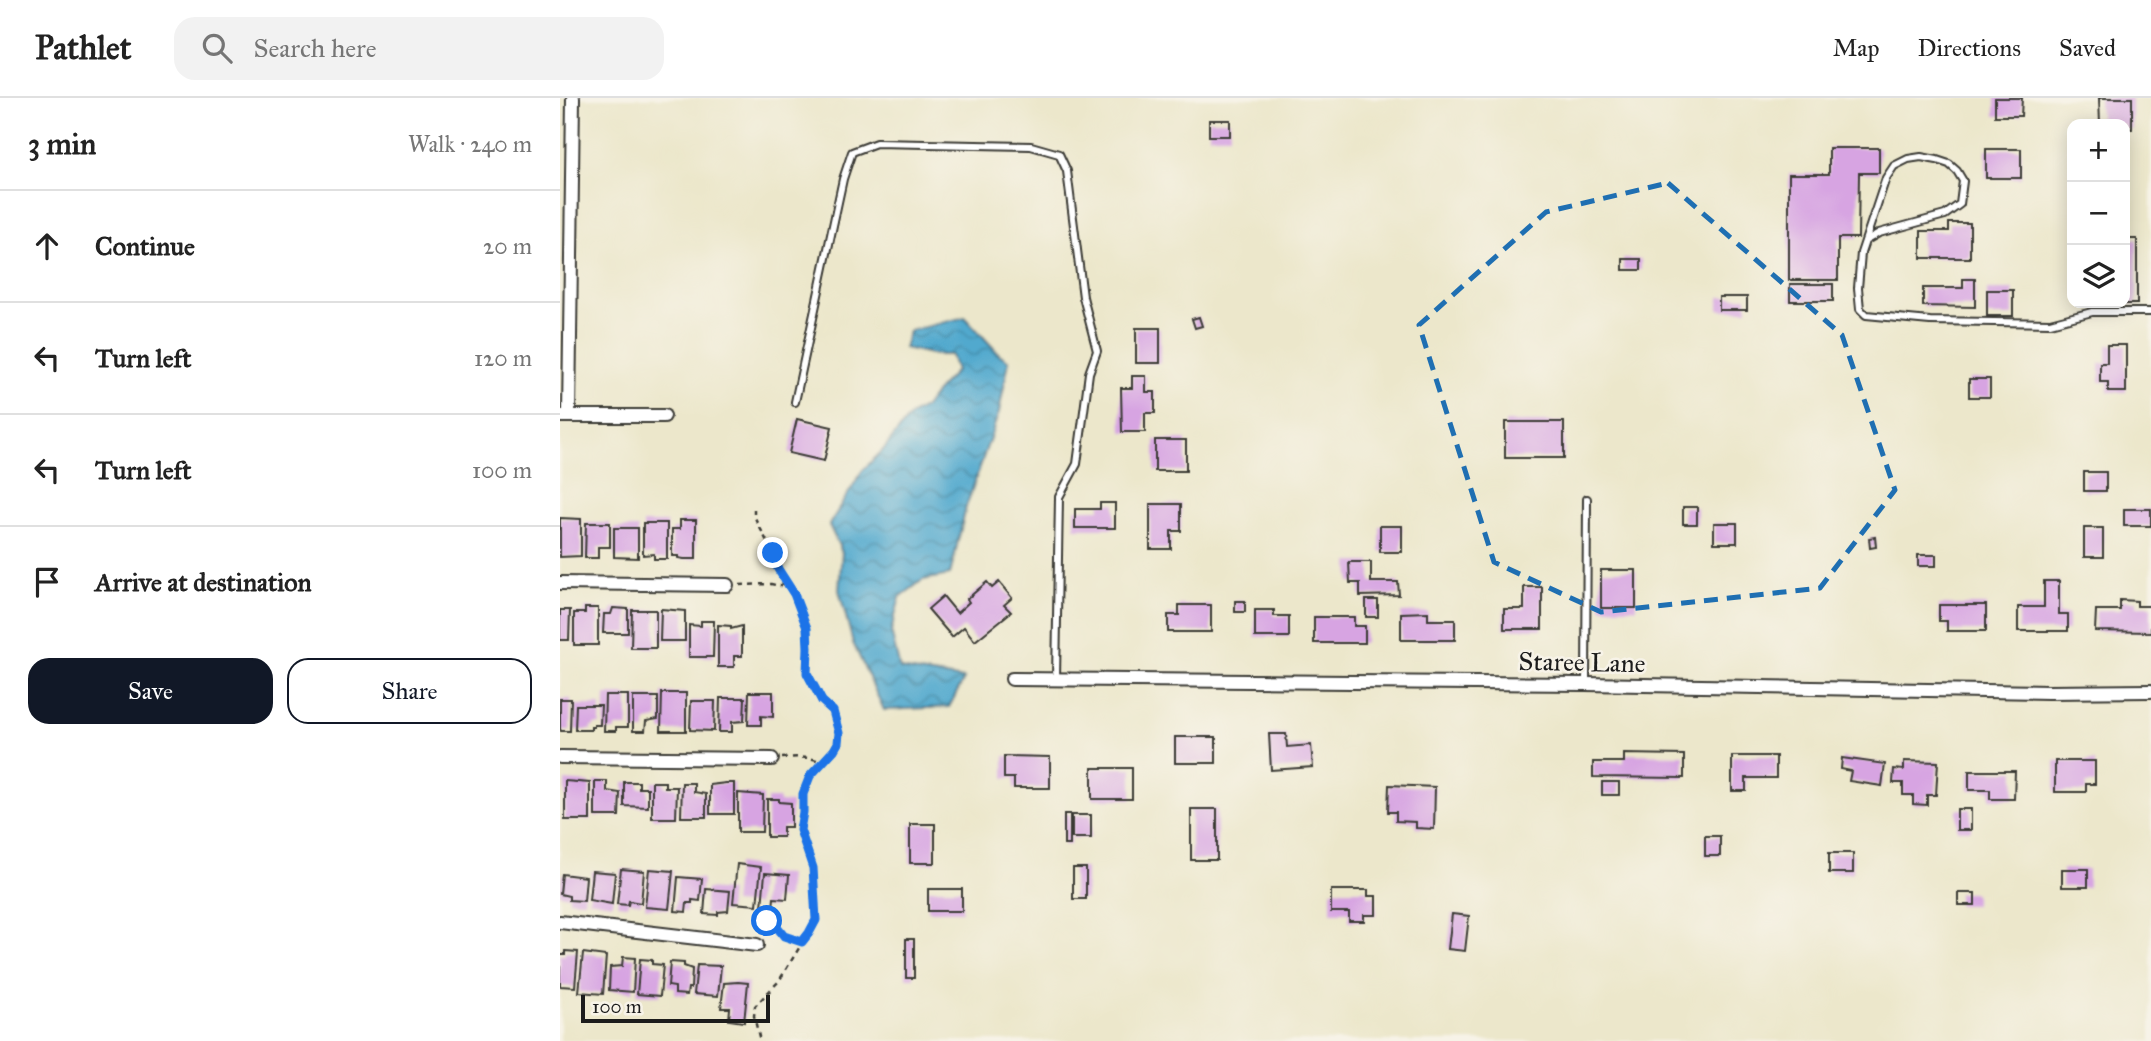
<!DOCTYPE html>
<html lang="en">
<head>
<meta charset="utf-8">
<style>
  :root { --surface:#fff; --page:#f2f2f2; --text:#222; --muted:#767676; --line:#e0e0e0; --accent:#111827 }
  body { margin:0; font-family:"IM FELL Great Primer",serif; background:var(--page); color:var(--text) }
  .controls { position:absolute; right:21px; top:21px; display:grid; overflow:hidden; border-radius:14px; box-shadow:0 4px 18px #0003 }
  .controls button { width:63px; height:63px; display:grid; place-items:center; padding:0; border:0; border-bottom:2px solid var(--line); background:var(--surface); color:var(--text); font:35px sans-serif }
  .scale { position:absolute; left:21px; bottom:18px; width:189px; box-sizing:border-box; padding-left:7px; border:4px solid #1c1c1c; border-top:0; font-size:19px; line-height:24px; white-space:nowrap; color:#1c1c1c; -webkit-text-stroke:5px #f7f3e8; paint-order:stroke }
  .stop { position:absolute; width:21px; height:21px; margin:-16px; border:5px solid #1a73e8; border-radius:50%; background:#fff }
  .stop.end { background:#1a73e8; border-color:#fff; box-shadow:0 2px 7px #0008 }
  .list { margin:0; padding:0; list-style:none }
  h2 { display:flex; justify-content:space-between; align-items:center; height:91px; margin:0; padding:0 28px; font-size:30px }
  h2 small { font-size:23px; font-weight:400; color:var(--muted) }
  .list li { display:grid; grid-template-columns:46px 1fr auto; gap:21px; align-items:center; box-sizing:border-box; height:112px; padding:0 28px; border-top:2px solid var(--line) }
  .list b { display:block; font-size:26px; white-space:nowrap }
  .list em { font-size:23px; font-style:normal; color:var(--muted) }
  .actions { display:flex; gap:14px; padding:21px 28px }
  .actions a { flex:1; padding:16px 0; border:2px solid var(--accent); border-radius:21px; text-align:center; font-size:24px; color:var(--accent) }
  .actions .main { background:var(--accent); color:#fff }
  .icon { flex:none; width:38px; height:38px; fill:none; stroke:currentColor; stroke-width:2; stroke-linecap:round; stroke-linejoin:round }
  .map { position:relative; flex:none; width:1591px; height:943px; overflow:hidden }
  header { display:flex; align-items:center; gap:42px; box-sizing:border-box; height:98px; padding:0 35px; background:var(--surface); border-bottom:2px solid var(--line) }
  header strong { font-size:33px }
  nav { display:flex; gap:38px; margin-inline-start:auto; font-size:24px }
  .search { width:490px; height:63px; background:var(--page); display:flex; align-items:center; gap:18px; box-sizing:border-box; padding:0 24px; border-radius:21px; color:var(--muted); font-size:26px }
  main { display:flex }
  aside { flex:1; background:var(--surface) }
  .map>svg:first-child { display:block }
</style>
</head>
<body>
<header>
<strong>Pathlet</strong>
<div class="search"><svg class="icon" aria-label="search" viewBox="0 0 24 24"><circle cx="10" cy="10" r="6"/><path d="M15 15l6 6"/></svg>Search here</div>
<nav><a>Map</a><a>Directions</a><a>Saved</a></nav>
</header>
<main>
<aside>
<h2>3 min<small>Walk · 240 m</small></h2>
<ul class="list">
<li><svg class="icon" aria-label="ahead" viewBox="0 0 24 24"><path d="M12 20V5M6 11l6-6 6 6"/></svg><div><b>Continue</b></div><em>20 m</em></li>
<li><svg class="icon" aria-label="left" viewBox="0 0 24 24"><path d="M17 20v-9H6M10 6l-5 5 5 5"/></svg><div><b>Turn left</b></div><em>120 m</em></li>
<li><svg class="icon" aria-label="left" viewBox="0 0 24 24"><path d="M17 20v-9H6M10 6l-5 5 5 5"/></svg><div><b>Turn left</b></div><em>100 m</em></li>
<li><svg class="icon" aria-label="arrive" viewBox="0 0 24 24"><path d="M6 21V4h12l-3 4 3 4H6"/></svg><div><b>Arrive at destination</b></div></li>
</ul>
<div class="actions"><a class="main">Save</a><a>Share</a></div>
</aside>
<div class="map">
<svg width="1591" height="943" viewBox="0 0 1591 943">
  <defs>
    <pattern id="water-waves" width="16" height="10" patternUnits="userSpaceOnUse" patternTransform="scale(1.75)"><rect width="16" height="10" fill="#51a9ce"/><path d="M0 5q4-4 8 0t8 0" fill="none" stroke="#4289a6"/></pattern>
  </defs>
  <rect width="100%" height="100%" fill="#f7f3e8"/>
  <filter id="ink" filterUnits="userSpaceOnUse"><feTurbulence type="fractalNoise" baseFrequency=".0143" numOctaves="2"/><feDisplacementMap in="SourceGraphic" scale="14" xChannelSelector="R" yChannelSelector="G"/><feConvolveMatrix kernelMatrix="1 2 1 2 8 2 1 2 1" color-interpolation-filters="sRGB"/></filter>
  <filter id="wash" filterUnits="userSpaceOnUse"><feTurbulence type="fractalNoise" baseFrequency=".00686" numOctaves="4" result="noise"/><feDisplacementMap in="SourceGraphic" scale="28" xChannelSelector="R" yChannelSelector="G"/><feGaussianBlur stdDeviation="1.57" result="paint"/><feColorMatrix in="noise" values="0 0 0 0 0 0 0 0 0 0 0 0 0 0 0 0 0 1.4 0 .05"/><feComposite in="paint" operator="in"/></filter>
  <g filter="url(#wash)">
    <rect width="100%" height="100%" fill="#ece7cb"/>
    <path fill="url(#water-waves)" stroke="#366275" stroke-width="2" d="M405 219 439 256 449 263 439 314 406 409 390 477 363 482 340 499 331 533 340 571 404 581 389 609 324 612 293 545 279 492 282 454 269 427 302 373 323 352 350 318 365 309 377 293 396 273 391 257H375L344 250 349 233Z"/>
    <g id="blocks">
      <g fill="#d7a4e2">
        <path d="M1435 0H1462L1461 18H1435Z"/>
        <path d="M1539 0H1572V31H1565V26H1540Z"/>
        <rect x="649" y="22" width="21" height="16"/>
        <path d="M1269 50H1319V75H1299L1298 140H1278V182H1229V76H1269Z"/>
        <rect x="1426" y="51" width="35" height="29"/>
        <path d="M1389 125H1410V160H1361V133H1389Z"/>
        <rect x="1565" y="141" width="12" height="65"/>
        <rect x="1063" y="161" width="18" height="11"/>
        <path d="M1403 181H1415V209L1363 208V190H1403Z"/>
        <rect x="1230" y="186" width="43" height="17"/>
        <rect x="1427" y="192" width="26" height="26"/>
        <rect x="1159" y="199" width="28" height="13"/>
        <path d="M639 219 642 228 635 230 632 221Z"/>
        <rect x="576" y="230" width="24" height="35"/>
        <path d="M1547 247H1566V294H1548V284H1540V265H1547Z"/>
        <path d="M572 278H586V294H595V315H585V334H562L561 290H572Z"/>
        <rect x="1409" y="281" width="21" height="18"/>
        <path d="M237 321 272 329 264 363 229 355Z"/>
        <rect x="945" y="324" width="59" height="36"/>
        <rect x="595" y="342" width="31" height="31"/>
        <rect x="1524" y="374" width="22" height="19"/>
        <path d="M540 405H555V430H515V411H540Z"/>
        <path d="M590 406H621V433H611V451H590Z"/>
        <rect x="1123" y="409" width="14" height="17"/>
        <rect x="1564" y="411" width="27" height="17"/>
        <path d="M0 420 21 421V458L0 459Z"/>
        <path d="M120 422H136V461H124L118 460V458H112V431H120Z"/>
        <path d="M26 425H50V449H38V460H25Z"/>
        <path d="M83 425H107V461H94V456L83 457Z"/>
        <rect x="1154" y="425" width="23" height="20"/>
        <rect x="820" y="428" width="22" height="26"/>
        <path d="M54 430H78V460L54 459Z"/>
        <rect x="1524" y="430" width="19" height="29"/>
        <path d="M1315 439 1316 449 1310 450 1309 440Z"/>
        <rect x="1358" y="457" width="18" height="11"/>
        <path d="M789 464H811V484H838L839 497 800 498V485H790Z"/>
        <rect x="1041" y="472" width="35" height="38"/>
        <path d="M1484 483H1499V516H1508V533H1458V509H1484Z"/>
        <path d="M427 484 432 490 439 484 452 500 444 507 451 514 415 543 404 529 392 539 368 511 383 498 397 515 409 504 407 501Z"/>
        <path d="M964 489H982V531H944V511H964Z"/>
        <rect x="806" y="502" width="12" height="17"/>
        <path d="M1560 502 1577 503V508H1591V534L1535 533 1536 512H1560Z"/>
        <rect x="675" y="503" width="10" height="11"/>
        <path d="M619 507H651V534H608V517H619Z"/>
        <path d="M1379 507H1426V533H1387V523H1379Z"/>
        <path d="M25 510H38V547H14V515H25Z"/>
        <path d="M53 510 68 511V535H43L44 516H51Z"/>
        <path d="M101 511 125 513V543H100Z"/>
        <path d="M0 512H10L9 542H0Z"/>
        <path d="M72 512H96V550H71Z"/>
        <path d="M695 512H714V518H729V539H695Z"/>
        <path d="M868 514V522H895V542H841V515Z"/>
        <path d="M754 519H794V528H805V545H754Z"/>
        <path d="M141 523H154L153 559H129V527L141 528Z"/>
        <path d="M158 527 171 528V531L182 528V558H174V569H158Z"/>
        <path d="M189 594H213V619L201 618V627H188Z"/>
        <path d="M102 595H126V633H101Z"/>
        <path d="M45 597H68V629H56V633H44Z"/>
        <path d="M73 599H98V621L86 623 85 633H73Z"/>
        <path d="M160 600H185L184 623 172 624V634H159Z"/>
        <path d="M0 601H11L10 633H1L0 631Z"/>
        <path d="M131 603H155L154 633 130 632Z"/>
        <path d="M16 607H41L40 627H34V629H31V632H15Z"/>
        <path d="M709 636H726L727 649 751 647 753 669 711 672Z"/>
        <rect x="615" y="639" width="41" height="26"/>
        <path d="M1064 656 1124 657V680L1033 679V664H1064Z"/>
        <path d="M444 658 490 659V690H454V680H444Z"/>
        <path d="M1172 658H1216V680H1186V693H1172Z"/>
        <path d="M1282 660 1325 666 1322 688 1289 683 1291 673 1281 671Z"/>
        <path d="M1344 663 1378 664 1376 697H1367V707L1353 706V697H1343V685H1333L1334 671 1344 672Z"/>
        <path d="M1495 663H1535V686H1526V694H1495Z"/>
        <rect x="532" y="670" width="40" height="31"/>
        <path d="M1409 673H1455L1454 701H1430V692H1409Z"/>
        <path d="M5 683 30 685V722H5Z"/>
        <path d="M35 683H47V693L60 695 59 718H35Z"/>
        <path d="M64 684H79V690H88V709L64 708Z"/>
        <path d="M92 684H105V689H117L116 720H92Z"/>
        <rect x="1042" y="684" width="17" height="13"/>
        <path d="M122 685H134V694L146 696V719H121Z"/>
        <path d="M166 685H174V716H150V687Z"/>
        <path d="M829 687 875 689 874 731 856 730V724L836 723V714H828Z"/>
        <path d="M178 695 203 697 202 734H178Z"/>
        <path d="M207 701H219V704L231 705V729H223V739H207Z"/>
        <rect x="631" y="711" width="26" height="51"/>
        <rect x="1397" y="711" width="14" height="21"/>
        <rect x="504" y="716" width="6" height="31"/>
        <rect x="512" y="717" width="19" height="23"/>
        <rect x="350" y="726" width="25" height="39"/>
        <rect x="1145" y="738" width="15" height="20"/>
        <rect x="1269" y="755" width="24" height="20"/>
        <path d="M177 766 201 769 197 807 173 805Z"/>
        <rect x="513" y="770" width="13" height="31"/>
        <path d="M61 771 84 773 81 805 69 803 68 807 57 806Z"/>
        <path d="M89 771 113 773 109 811 85 809Z"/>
        <rect x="1502" y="771" width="26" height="18"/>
        <path d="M32 773 55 775 52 806 29 802Z"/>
        <path d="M205 775 229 777 227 801 214 800 213 810 202 809Z"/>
        <path d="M2 776 26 779 24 803 9 802V798L0 796Z"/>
        <path d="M118 779 142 781 140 803 132 802V805H127L126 814 115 813Z"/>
        <path d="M146 791 170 793 168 813 158 814V817L144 816Z"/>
        <rect x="368" y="791" width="34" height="22"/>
        <path d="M771 792H808V798H816V817H804V823H789V814H771Z"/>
        <rect x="1398" y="795" width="17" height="12"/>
        <path d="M892 816 909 818 905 853 888 851Z"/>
        <rect x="346" y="841" width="8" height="39"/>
        <path d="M5 853 18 854 15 889 0 888V857H5Z"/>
        <path d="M23 855 46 858 43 896 19 894Z"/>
        <path d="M63 859 75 860 73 894 49 892 50 869 62 868Z"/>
        <path d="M80 861 92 862V866L103 867 100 898 77 896Z"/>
        <path d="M110 864 124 865V868L132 871 131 890H128L127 897 115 896V889L108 888Z"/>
        <path d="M137 867 161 868 158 898 134 896Z"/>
        <path d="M178 884 188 885 184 924 169 922 170 910H161L164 885Z"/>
      </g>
    </g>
  </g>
  <g filter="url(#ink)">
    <use href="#blocks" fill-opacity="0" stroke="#3b3a36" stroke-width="2"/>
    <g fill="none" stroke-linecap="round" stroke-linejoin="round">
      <defs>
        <g id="service">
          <path d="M1305 143 1319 135 1385 117 1400 106 1403 83 1397 73 1389 66 1377 62 1361 59 1348 61 1334 68 1326 80 1301 155 1298 190 1300 211 1306 217 1370 223 1490 225 1532 214H1591"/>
          <path d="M235 304 283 81 292 54 316 45 471 48 499 56 507 73 523 199 537 253 529 275 517 366 499 399 496 581"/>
          <path d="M1026 586 1027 401"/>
        </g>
        <g id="minor">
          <path d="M0 318H104"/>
          <path d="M9 318 13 0"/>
          <path d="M0 485 167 487"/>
          <path d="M452 581 1026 586 1488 594 1591 593"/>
          <path d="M0 659 212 661"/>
          <path d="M0 824 197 847"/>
        </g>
      </defs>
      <use href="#service" stroke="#3b3a36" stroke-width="10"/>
      <use href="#minor" stroke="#3b3a36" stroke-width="16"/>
      <g stroke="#3b3a36" stroke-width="2.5" stroke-dasharray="5 5" stroke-linecap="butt">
        <path d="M194 411V418L213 455 218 471 234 496 244 521 248 549 247 575 262 603 273 613 279 635 278 644 274 652 250 678 243 696V714L240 732 253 770 256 822 219 883 195 908 194 918 200 943"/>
        <path d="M180 487 211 486 220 488 227 483"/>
        <path d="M222 660C235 659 252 658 263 665"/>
        <path d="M202 836 207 823 216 828 224 838 242 843"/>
      </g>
      <use href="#service" stroke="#fff" stroke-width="6"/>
      <use href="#minor" stroke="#fff" stroke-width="12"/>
    </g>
  </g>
  <g fill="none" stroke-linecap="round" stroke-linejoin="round" filter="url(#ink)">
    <path stroke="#1a73e8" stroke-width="9" d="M207 823 216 828 224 838 242 844 249 835 256 822 253 770 240 732 243 714V696L250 678 274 652 278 645 279 635 273 613 262 603 247 575 248 550 247 530 234 496 218 471 213 455"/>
  </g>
  <path fill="none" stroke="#1f6fb2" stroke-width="5" stroke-dasharray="14 9" stroke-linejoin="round" d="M1108 85 1282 237 1335 392 1260 490 1041 514 934 464 859 227 986 114Z"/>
  <g text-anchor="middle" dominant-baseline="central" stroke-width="5" stroke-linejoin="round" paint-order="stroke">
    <g font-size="26" fill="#1c1c1c" stroke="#f7f3e8">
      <text transform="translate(1022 564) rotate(1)">Staree Lane</text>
    </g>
  </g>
</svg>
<div class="controls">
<button>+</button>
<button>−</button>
<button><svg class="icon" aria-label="layers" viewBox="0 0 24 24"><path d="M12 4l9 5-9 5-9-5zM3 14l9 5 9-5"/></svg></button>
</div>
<div class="scale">100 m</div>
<div class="stop" style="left:207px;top:823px"></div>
<div class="stop end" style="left:213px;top:455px"></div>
</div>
</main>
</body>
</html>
